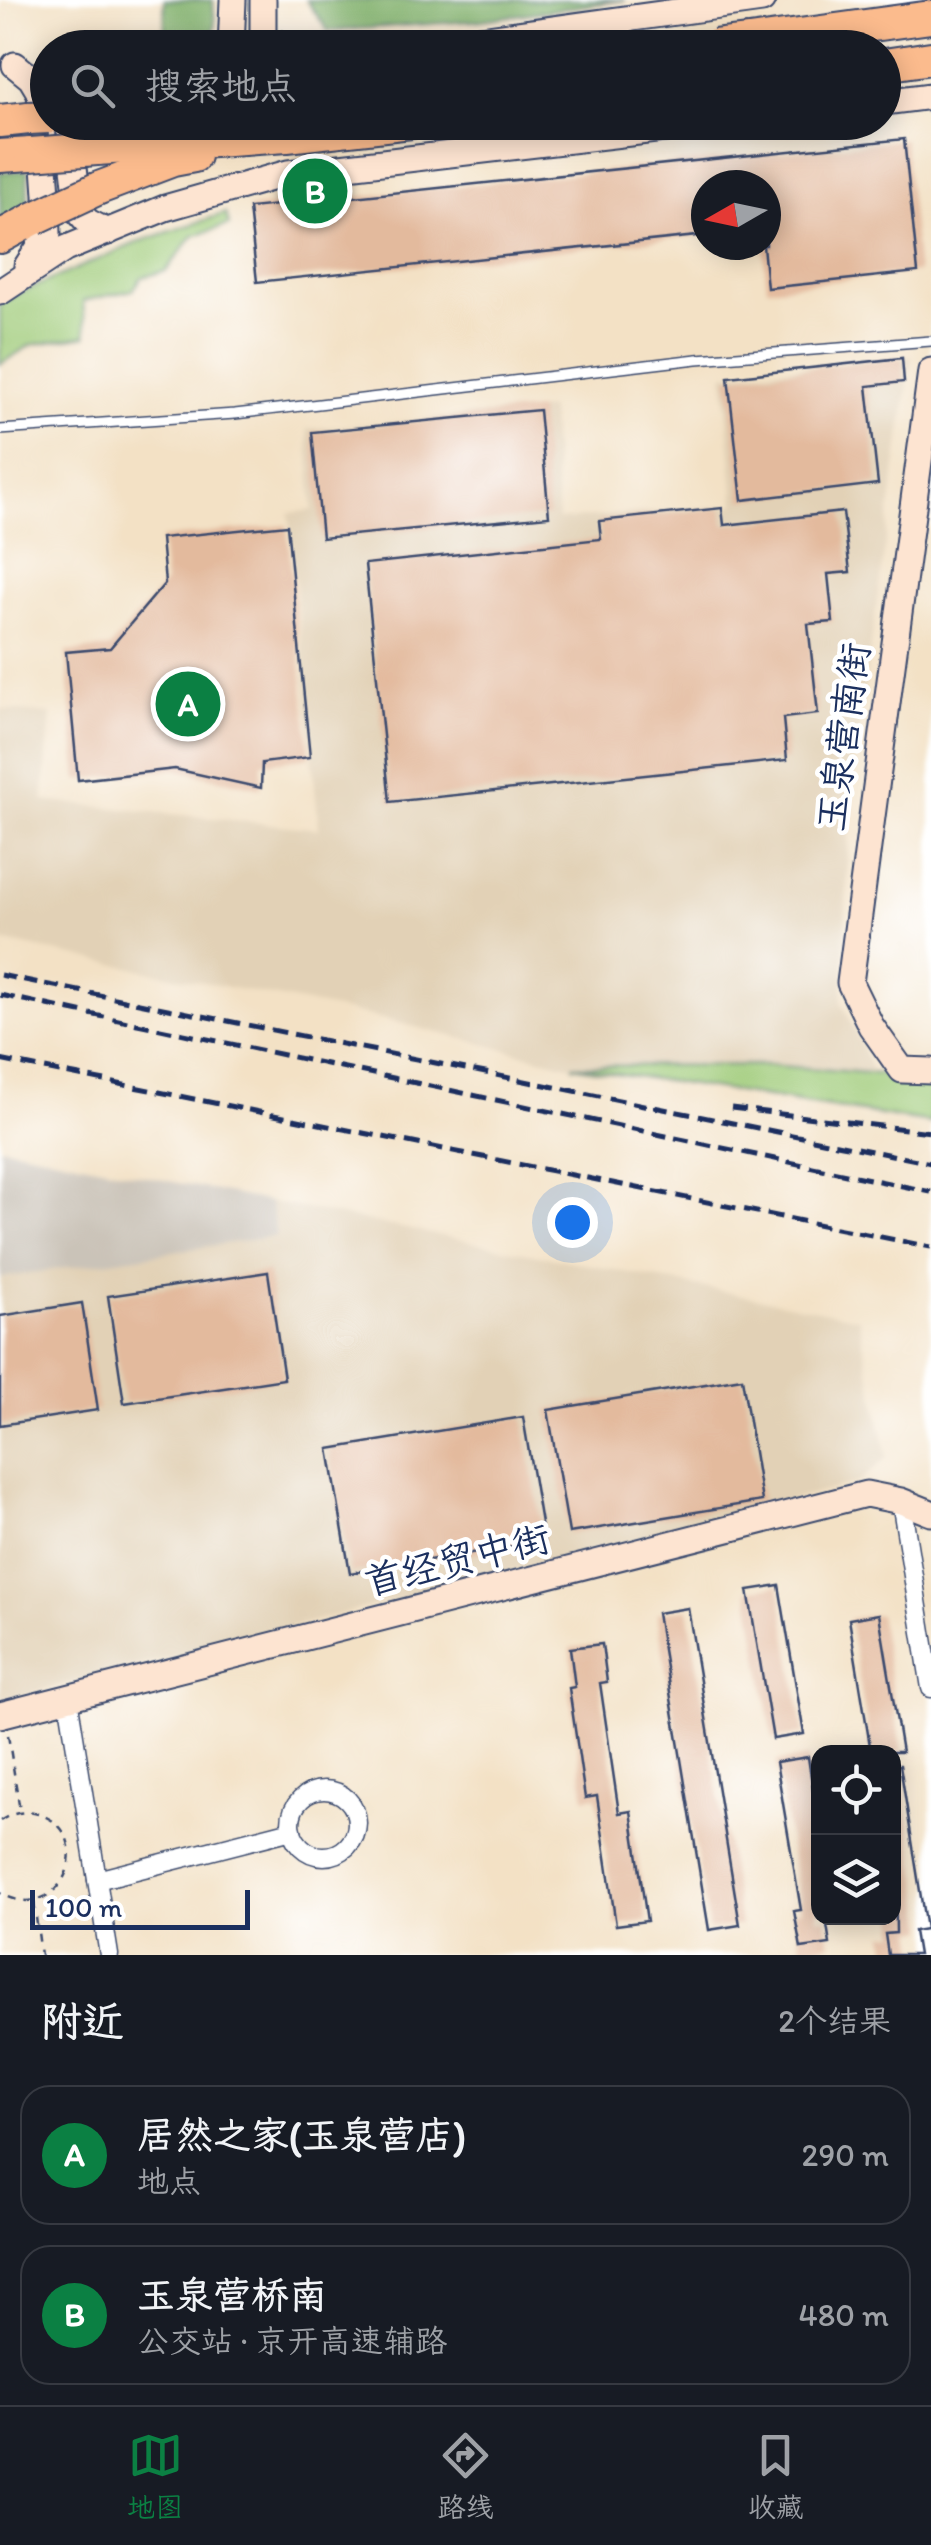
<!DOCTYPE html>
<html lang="zh">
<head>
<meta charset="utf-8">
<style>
  :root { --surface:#171b24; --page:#242831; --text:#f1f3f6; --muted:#9ea1a6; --line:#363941; --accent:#0b8043 }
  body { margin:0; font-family:Itim,"LXGW WenKai TC",sans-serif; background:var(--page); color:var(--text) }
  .controls { position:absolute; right:30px; bottom:30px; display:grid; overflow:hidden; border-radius:20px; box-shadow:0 5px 25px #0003 }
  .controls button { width:90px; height:90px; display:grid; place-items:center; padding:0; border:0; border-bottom:2px solid var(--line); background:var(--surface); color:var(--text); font:50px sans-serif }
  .compass { position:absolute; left:691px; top:170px; width:90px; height:90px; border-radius:50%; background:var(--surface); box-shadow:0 5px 25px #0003; rotate:261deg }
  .scale { position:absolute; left:30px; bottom:25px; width:220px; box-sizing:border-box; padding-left:10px; border:5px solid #1b2f5e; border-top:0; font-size:28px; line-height:35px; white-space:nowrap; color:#1b2f5e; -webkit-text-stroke:8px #fff; paint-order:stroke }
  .you { position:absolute; left:572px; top:1222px; width:35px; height:35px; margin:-25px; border:8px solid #fff; border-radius:50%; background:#1a73e8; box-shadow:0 0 0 15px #1a73e833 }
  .badge { display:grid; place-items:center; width:65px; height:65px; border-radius:50%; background:var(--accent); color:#fff; font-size:32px; font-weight:700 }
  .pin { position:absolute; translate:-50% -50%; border:5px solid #fff; box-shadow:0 2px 10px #0006 }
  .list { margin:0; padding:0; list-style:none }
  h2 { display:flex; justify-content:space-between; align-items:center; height:130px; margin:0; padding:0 40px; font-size:42px }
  h2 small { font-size:32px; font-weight:400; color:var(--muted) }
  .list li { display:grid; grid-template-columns:65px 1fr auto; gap:30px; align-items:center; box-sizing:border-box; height:140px; margin:0 20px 20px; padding:0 20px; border:2px solid var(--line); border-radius:30px }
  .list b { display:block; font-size:38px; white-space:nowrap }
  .list p { margin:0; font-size:32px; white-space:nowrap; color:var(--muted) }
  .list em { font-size:32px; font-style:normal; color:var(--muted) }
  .icon { flex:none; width:55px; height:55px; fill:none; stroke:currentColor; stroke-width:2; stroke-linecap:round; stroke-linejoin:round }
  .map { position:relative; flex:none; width:931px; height:1955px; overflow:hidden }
  .search { position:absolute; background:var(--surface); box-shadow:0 5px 25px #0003; left:30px; right:30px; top:30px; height:110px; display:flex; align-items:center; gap:25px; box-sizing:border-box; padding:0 35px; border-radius:55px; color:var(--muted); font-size:38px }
  .sheet { height:450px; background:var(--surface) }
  nav { display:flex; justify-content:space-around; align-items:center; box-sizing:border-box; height:140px; border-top:2px solid var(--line); background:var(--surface); font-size:28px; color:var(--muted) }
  nav a { display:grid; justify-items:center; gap:5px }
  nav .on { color:var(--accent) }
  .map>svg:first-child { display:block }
</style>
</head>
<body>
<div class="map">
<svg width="931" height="1955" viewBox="0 0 931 1955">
  <rect width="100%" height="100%" fill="#fff"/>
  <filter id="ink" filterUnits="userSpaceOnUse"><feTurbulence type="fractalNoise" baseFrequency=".01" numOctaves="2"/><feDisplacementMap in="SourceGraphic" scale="20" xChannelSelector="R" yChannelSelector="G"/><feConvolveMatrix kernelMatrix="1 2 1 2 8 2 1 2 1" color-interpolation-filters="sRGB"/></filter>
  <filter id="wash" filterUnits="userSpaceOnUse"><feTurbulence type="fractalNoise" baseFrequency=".0048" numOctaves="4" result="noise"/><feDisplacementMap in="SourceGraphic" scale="40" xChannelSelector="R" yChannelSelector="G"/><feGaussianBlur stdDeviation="2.25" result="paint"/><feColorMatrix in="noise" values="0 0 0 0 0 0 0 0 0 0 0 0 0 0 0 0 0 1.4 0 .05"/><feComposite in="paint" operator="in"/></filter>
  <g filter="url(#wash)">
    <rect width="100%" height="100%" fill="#f3e1c5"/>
    <g fill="#e2d1b6">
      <path d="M912 356 851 783 842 1003 874 1074 768 1065 572 1066 371 1016 0 941V709L51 714 43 801 319 829 289 513 313 510 307 429 550 409 558 520 735 505 724 374Z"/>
      <path d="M270 1202 858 1318 887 1457 858 1483 0 1701V1278L276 1236Z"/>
    </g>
    <path fill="#cac3b8" d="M0 1146 270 1202 276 1236 0 1278Z"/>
    <g fill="#9eca77" stroke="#5c7c6a" stroke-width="2.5">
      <path d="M226 213 229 225 193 236 166 271 142 277 133 290 83 301 86 336 31 345 0 364V305L15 295 141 241Z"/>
      <path d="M768 1065 931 1078V1123L572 1066Z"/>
    </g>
    <g fill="#7eae68" stroke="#4c6e63" stroke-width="2.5">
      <path d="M164 0H213L215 27 205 43 165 44Z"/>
      <path d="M306 0H625L476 21 328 31Z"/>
      <path d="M28 170V209L0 223V172Z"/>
    </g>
    <g id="blocks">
      <g fill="#e3ba9d">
        <path d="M904 139 918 272 767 288 763 245H766V185H706V235L257 282 249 208Z"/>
        <path d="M902 358 904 382 867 386 878 484 742 500 728 377Z"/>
        <path d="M539 410 549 516 322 538 312 432Z"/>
        <path d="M722 508 724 525 843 512 850 572 828 574 833 622 808 624 818 714 783 718 787 760 390 802 365 564 601 539 599 521Z"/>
        <path d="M287 525 310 757 262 763 261 788 175 769 78 780 66 652 110 648 165 583 161 538Z"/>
        <path d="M268 1272 284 1379 124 1403 108 1296Z"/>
        <path d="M82 1303 98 1410 0 1425V1316Z"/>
        <path d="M742 1378 762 1501 569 1533 548 1410Z"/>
        <path d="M523 1417 544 1541 350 1573 329 1449Z"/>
        <path d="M779 1585 804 1734 773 1739 748 1590Z"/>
        <path d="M688 1608 740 1925 709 1930 657 1613Z"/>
        <path d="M879 1614 902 1752H871L849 1619Z"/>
        <path d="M602 1644 607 1682 600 1683 619 1813 631 1811 647 1921 616 1925 597 1796 585 1798 569 1688 575 1687 570 1648Z"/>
        <path d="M808 1757 818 1824V1918H826L830 1944 801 1948 794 1911 801 1910 776 1762Z"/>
        <path d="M894 1765H900L926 1929 914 1931 918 1955H888L885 1934 896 1933Z"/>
      </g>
    </g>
  </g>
  <g filter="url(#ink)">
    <use href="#blocks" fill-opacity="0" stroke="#3b4a6d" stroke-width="2.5"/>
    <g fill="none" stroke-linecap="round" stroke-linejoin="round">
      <defs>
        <path id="lane" d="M0 430 235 414 697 359 931 341"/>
        <g id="street">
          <path d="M901 1501 931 1688"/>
          <path d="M68 1698 109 1955"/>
          <circle cx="324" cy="1823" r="33"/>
          <path d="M97 1880 292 1830"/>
        </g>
        <g id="secondary">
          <path d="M263 0V48"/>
          <path d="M231 48 233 0"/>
          <path d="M416 48 762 0"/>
          <path d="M15 65 31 78 40 93 47 195 48 234 27 266"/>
          <path d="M884 102 931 96"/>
          <path d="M69 122 79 212 88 222 108 232"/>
          <path d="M0 292 65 249 165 208 288 173 724 122"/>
          <path d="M931 371 850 983 871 1026 902 1070 931 1071"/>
          <path d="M0 1715 866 1494 901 1501 931 1513"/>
        </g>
        <g id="highway">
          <path d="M749 42 931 17"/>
          <path d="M884 65 931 58"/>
          <path d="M0 121 29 118"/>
          <path d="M97 149 287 136 411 122"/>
          <path d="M0 156 31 154"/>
          <path d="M99 188 173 160 194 156"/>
          <path d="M0 237 35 218"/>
        </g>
      </defs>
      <use href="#lane" stroke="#3b4a6d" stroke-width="12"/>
      <use href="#street" stroke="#3b4a6d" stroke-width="21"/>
      <use href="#secondary" stroke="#3b4a6d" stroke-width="29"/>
      <use href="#highway" stroke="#3b4a6d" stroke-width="36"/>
      <g stroke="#3b4a6d" stroke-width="2.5" stroke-dasharray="8 8" stroke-linecap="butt">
        <path d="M282 30 293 43 398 35"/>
        <path d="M197 48 210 45"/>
        <path d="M740 134 823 122"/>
        <path d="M284 196 346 188"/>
        <path d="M8 1735 20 1811"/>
        <path d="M0 1821C12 1813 25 1810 38 1814 99 1831 64 1929 0 1893"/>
        <path d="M34 1902 41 1955"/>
      </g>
      <use href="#lane" stroke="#fff" stroke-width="9"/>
      <use href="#street" stroke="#fff" stroke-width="18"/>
      <use href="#secondary" stroke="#fde4d1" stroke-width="25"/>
      <use href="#highway" stroke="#fbbb8d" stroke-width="32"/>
      <g stroke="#1b2f5e" stroke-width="5" stroke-dasharray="15 8" stroke-linecap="butt">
        <path d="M0 975 931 1163"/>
        <path d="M0 995 931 1192"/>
        <path d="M0 1060 931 1247"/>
        <path d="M731 1108 931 1132"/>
      </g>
      <defs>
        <g id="highway-bridge">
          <path d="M715 46 749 42"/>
          <path d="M29 118 48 117"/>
          <path d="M31 154 97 149"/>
          <path d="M35 218 99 188"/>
        </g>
      </defs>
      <use href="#highway-bridge" stroke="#3b4a6d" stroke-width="36" stroke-linecap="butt"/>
      <use href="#highway-bridge" stroke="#fbbb8d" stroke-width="32"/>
    </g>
  </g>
  <g text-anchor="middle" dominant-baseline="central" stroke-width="9" stroke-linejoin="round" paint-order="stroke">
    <g font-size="38" fill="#1b2f5e" stroke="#fff">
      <text transform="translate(843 737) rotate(-82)">玉泉营南街</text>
      <text transform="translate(457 1560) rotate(-14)">首经贸中街</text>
    </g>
  </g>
</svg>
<div class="controls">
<button><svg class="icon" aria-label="locate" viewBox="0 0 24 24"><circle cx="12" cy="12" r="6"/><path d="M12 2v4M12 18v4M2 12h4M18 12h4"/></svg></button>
<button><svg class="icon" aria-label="layers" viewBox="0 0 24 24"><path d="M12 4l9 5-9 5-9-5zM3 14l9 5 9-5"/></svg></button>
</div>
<svg class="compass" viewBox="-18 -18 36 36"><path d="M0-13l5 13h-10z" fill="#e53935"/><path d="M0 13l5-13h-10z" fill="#9ea1a6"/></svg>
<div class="scale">100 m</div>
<div class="you"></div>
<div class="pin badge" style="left:188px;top:704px">A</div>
<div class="pin badge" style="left:315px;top:191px">B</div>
<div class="search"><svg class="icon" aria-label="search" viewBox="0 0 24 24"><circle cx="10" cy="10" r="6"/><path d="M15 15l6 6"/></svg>搜索地点</div>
</div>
<section class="sheet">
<h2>附近<small>2个结果</small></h2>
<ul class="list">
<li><span class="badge">A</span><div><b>居然之家(玉泉营店)</b><p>地点</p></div><em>290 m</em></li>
<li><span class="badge">B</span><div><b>玉泉营桥南</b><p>公交站 · 京开高速辅路</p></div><em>480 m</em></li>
</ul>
</section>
<nav>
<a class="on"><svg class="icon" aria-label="map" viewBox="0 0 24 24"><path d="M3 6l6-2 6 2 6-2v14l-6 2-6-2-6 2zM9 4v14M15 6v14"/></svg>地图</a>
<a><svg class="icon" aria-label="directions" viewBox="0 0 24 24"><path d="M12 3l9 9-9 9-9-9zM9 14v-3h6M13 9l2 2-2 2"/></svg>路线</a>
<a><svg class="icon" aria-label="saved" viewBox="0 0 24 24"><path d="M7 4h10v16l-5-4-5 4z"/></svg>收藏</a>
</nav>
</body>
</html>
